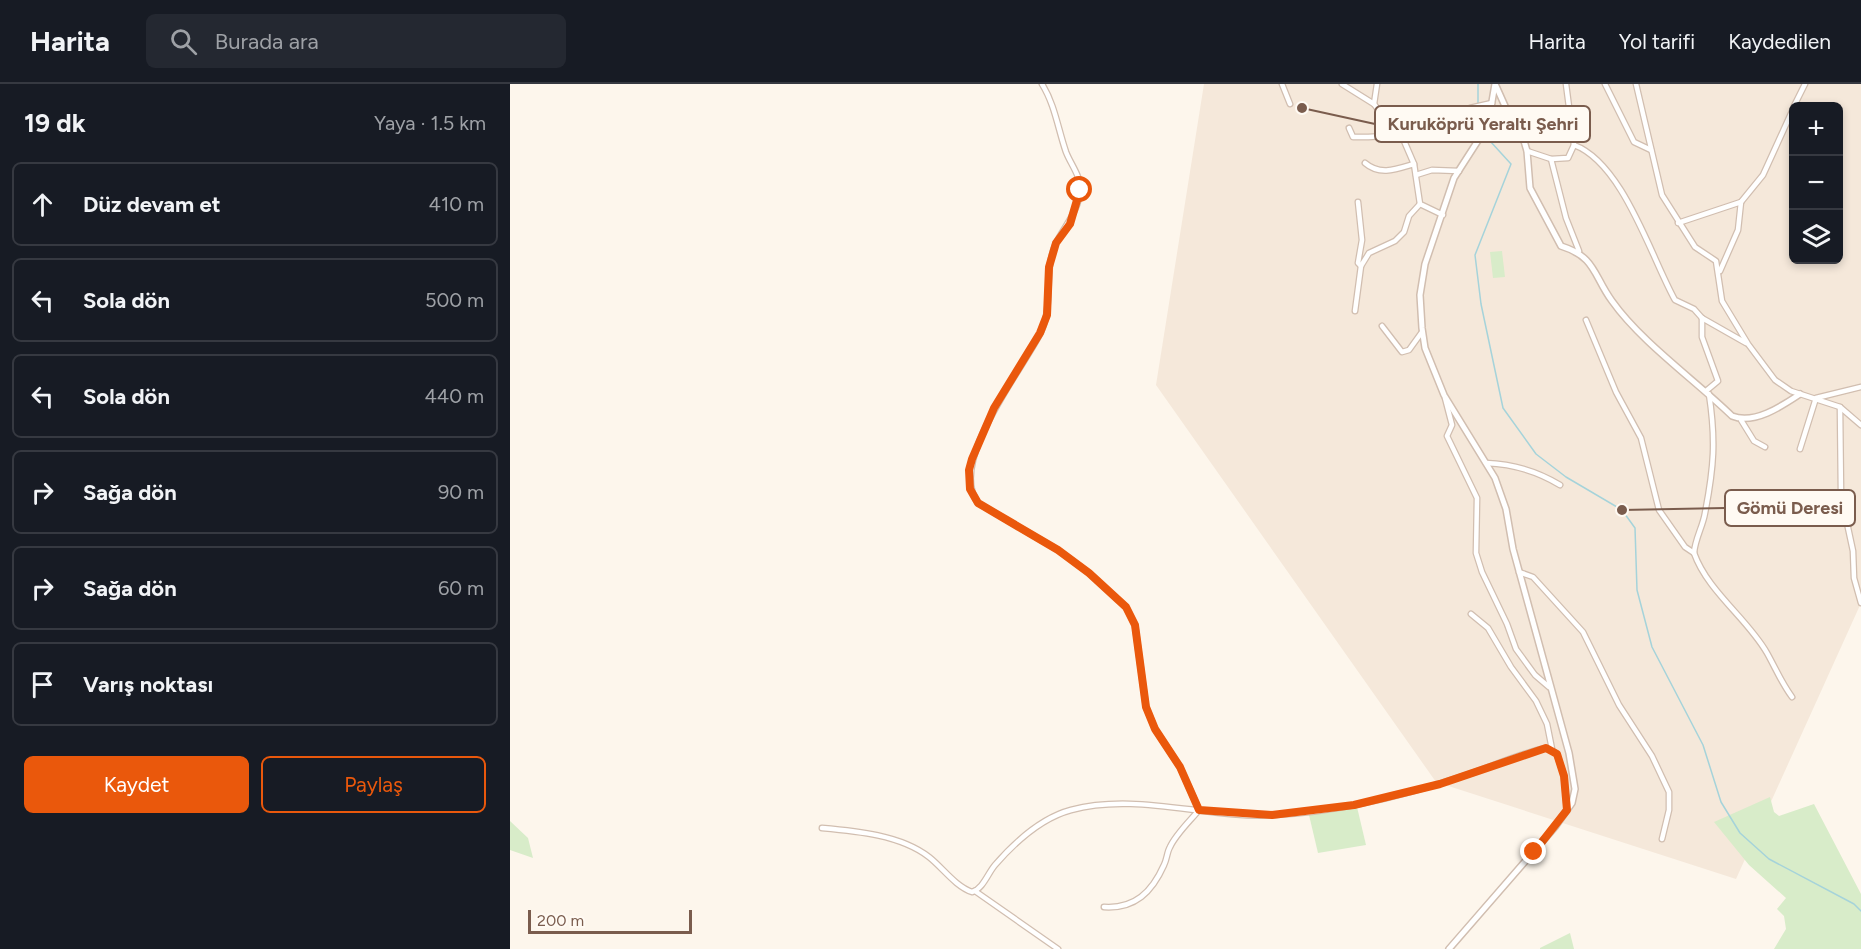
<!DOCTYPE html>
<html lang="tr">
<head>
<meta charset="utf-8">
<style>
  :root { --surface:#171b24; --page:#242831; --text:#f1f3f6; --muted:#9ea1a6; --line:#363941; --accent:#ea580c }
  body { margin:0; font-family:Figtree,sans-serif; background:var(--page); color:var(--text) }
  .controls { position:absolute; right:18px; top:18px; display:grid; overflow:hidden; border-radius:9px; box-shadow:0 3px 9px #0003 }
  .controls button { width:54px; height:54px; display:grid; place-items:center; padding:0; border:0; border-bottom:2px solid var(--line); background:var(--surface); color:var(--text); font:30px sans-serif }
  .scale { position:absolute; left:18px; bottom:15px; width:164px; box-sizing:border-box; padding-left:6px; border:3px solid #7a5c4d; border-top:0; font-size:16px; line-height:21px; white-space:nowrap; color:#7a5c4d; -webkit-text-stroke:4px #fffaf3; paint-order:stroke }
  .stop { position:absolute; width:18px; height:18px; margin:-14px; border:4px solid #ea580c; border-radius:50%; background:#fff }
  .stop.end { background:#ea580c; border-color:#fff; box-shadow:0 2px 6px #0008 }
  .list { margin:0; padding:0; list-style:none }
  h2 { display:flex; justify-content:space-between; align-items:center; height:78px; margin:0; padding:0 24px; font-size:26px }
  h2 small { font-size:20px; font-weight:400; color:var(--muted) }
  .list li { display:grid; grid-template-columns:39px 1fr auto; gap:18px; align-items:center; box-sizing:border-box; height:84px; margin:0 12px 12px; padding:0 12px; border:2px solid var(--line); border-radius:9px }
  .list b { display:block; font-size:22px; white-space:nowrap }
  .list em { font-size:20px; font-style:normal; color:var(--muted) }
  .actions { display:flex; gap:12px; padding:18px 24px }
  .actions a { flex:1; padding:14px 0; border:2px solid var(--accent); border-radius:9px; text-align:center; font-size:21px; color:var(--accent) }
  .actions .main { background:var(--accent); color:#fff }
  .icon { flex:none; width:33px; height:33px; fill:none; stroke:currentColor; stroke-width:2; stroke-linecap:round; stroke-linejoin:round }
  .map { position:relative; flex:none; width:1351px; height:865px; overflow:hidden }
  header { display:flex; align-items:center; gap:36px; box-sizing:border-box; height:84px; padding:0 30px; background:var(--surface); border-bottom:2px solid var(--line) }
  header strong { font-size:28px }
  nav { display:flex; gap:33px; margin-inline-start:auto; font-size:21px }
  .search { width:420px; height:54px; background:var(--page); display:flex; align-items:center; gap:15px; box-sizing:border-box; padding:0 21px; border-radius:9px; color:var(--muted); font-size:22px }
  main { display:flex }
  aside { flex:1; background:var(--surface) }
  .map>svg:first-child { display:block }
</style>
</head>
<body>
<header>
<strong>Harita</strong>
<div class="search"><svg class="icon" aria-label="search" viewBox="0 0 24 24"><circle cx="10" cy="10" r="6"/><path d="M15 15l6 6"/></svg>Burada ara</div>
<nav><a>Harita</a><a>Yol tarifi</a><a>Kaydedilen</a></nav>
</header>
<main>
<aside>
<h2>19 dk<small>Yaya · 1.5 km</small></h2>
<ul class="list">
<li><svg class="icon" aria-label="ahead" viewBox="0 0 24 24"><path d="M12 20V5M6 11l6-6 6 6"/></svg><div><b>Düz devam et</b></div><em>410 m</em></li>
<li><svg class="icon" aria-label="left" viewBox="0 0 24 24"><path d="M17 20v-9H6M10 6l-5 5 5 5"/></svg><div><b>Sola dön</b></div><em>500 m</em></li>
<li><svg class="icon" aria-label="left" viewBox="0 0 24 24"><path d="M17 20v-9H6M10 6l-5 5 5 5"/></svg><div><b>Sola dön</b></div><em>440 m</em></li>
<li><svg class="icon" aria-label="right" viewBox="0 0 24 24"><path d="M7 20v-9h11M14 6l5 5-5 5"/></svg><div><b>Sağa dön</b></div><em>90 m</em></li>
<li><svg class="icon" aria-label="right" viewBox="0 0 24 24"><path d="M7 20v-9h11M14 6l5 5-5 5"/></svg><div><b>Sağa dön</b></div><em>60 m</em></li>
<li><svg class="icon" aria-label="arrive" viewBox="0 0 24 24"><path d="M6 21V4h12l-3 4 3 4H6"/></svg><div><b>Varış noktası</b></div></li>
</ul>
<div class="actions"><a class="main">Kaydet</a><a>Paylaş</a></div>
</aside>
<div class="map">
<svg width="1351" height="865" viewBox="0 0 1351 865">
  <rect width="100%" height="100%" fill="#fdf6ec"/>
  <path fill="#f5e8da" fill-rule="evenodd" d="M694 0H1351V519L1226 795 926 698 646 301ZM1284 22H1328V176H1284Z"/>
  <g fill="#d8ecc9">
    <path d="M992 167 995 193 983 194 980 168Z"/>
    <path d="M1260 713 1264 728 1269 732 1304 720 1351 810V865H1264L1276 845 1274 832 1267 825 1276 814 1239 781 1204 738Z"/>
    <path d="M847 723 856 761 808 769 799 731Z"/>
    <path d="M0 737 18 754 23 774 0 766Z"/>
    <path d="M1060 849 1064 865H1030V864Z"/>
  </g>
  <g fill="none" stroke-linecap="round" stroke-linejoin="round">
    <g stroke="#a5d3da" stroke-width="1.5">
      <path d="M968 20V0"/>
      <path d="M968 25 974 43"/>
      <path d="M976 47 980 57 1001 80 965 171 971 220 993 324 1026 370 1056 393 1112 426 1125 444 1127 506 1142 563 1193 661 1211 718 1230 749 1259 775 1344 820 1351 827"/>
    </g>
    <defs>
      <g id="minor">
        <path d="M532 0C545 21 548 45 556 68 561 81 571 92 570 106 569 127 555 141 546 159 533 187 544 220 531 248 512 287 437 378 468 419L548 466 579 489 616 523 625 541 636 623 645 645 670 683 689 726C680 737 666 750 660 763 657 768 657 775 654 781 642 808 625 825 594 823"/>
        <path d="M772 0 780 20"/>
        <path d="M832 0 864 20 877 38 888 43 954 32 960 24 982 19"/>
        <path d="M1095 0 1124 58 1141 66"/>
        <path d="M1126 0 1152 111 1185 163 1206 177 1212 217 1238 260 1265 296 1281 307 1330 323 1351 341"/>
        <path d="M864 20 867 0"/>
        <path d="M1284 22 1295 0"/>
        <path d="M954 32 970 54"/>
        <path d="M839 44 843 53C860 53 874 55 888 43L904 80 910 120 933 131"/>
        <path d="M1064 61C1113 79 1141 173 1165 216L1184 225 1192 234 1236 259"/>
        <path d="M1017 67 1041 75 1058 74 1064 61 1056 0"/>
        <path d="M1041 75 1056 134 1069 167"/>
        <path d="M855 79C870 92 887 85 904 80"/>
        <path d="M906 91 922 86 949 87"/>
        <path d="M848 118 852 156 848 179 851 182 859 169 885 157 894 148 899 132 910 120"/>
        <path d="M1168 139 1231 118"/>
        <path d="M1210 187 1228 146 1231 118 1253 91 1284 23"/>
        <path d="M845 227 851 182"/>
        <path d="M1192 234V253L1208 297 1196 307"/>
        <path d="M1076 236 1106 308 1131 354 1149 426 1175 463 1184 469"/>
        <path d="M872 242 892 268 899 266 912 248"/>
        <path d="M1199 310C1206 356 1204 383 1195 429 1193 442 1185 455 1184 469 1198 508 1237 534 1257 569 1266 585 1271 598 1282 613"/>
        <path d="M935 314 942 341 937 352 967 414 966 469 972 488 997 540 1006 565 1025 591 1039 603"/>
        <path d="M1330 323 1331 411 1343 467 1344 494 1351 519"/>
        <path d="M1231 336 1244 357 1255 363"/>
        <path d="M1290 365 1306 314 1351 303"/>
        <path d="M976 379C1003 380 1027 387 1050 401"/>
        <path d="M1009 488 1023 493 1073 548 1109 621 1142 672 1159 708V726L1152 755"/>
        <path d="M961 530 978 544 1001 583 1026 617 1037 640 1042 665"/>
        <path d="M312 744C346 747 391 751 419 773 433 784 445 802 462 808 473 805 478 789 485 781 505 758 531 734 561 726 627 708 697 735 764 731 828 728 890 713 950 693 979 684 1007 670 1036 664L1047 670 1054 692 1057 726"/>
        <path d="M465 807 548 865"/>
      </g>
      <g id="tertiary">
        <path d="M986 2 999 31 1009 40 1017 67 1020 104 1051 162C1086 173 1083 191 1102 217 1131 258 1185 296 1222 332 1244 341 1272 322 1290 310"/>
        <path d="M939 865 1045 743 1062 719 1065 705 1059 669 1003 465 996 425 985 394 934 311 915 264 912 244 910 211 915 180 944 94 978 41 985 0"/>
      </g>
    </defs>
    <use href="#minor" stroke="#d1beb0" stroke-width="7"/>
    <use href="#tertiary" stroke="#d1beb0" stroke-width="8"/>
    <use href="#minor" stroke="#fff" stroke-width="4.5"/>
    <use href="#tertiary" stroke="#fff" stroke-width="5"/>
  </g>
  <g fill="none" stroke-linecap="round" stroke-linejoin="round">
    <path stroke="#ea580c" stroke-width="8" d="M570 106 560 140 546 159 539 183 537 231 530 249 484 324 462 375 459 386 460 405 468 419 548 466 579 489 616 523 625 541 636 623 645 645 670 683 689 726 762 731 844 721 930 700 1036 664 1047 670 1054 692 1057 726 1024 768"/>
  </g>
  <path fill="none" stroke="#7a5c4d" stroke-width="2" d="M792 24L865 40M1112 426L1215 424"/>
  <g fill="#7a5c4d" stroke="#fffaf3" stroke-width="2">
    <circle cx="792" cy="24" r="6"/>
    <circle cx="1112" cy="426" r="6"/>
  </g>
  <g fill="#fffaf3" stroke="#7a5c4d" stroke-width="2">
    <rect x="865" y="22" width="215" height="36" rx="6"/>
    <rect x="1215" y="406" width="130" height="36" rx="6"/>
  </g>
  <g font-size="18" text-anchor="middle" font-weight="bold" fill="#7a5c4d">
    <text x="973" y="46">Kuruköprü Yeraltı Şehri</text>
    <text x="1280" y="430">Gömü Deresi</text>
  </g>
</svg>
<div class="controls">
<button>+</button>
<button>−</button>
<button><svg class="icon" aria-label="layers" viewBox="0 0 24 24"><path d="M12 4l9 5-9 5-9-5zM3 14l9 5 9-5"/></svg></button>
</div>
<div class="scale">200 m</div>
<div class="stop" style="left:570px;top:106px"></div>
<div class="stop end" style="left:1024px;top:768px"></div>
</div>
</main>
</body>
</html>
